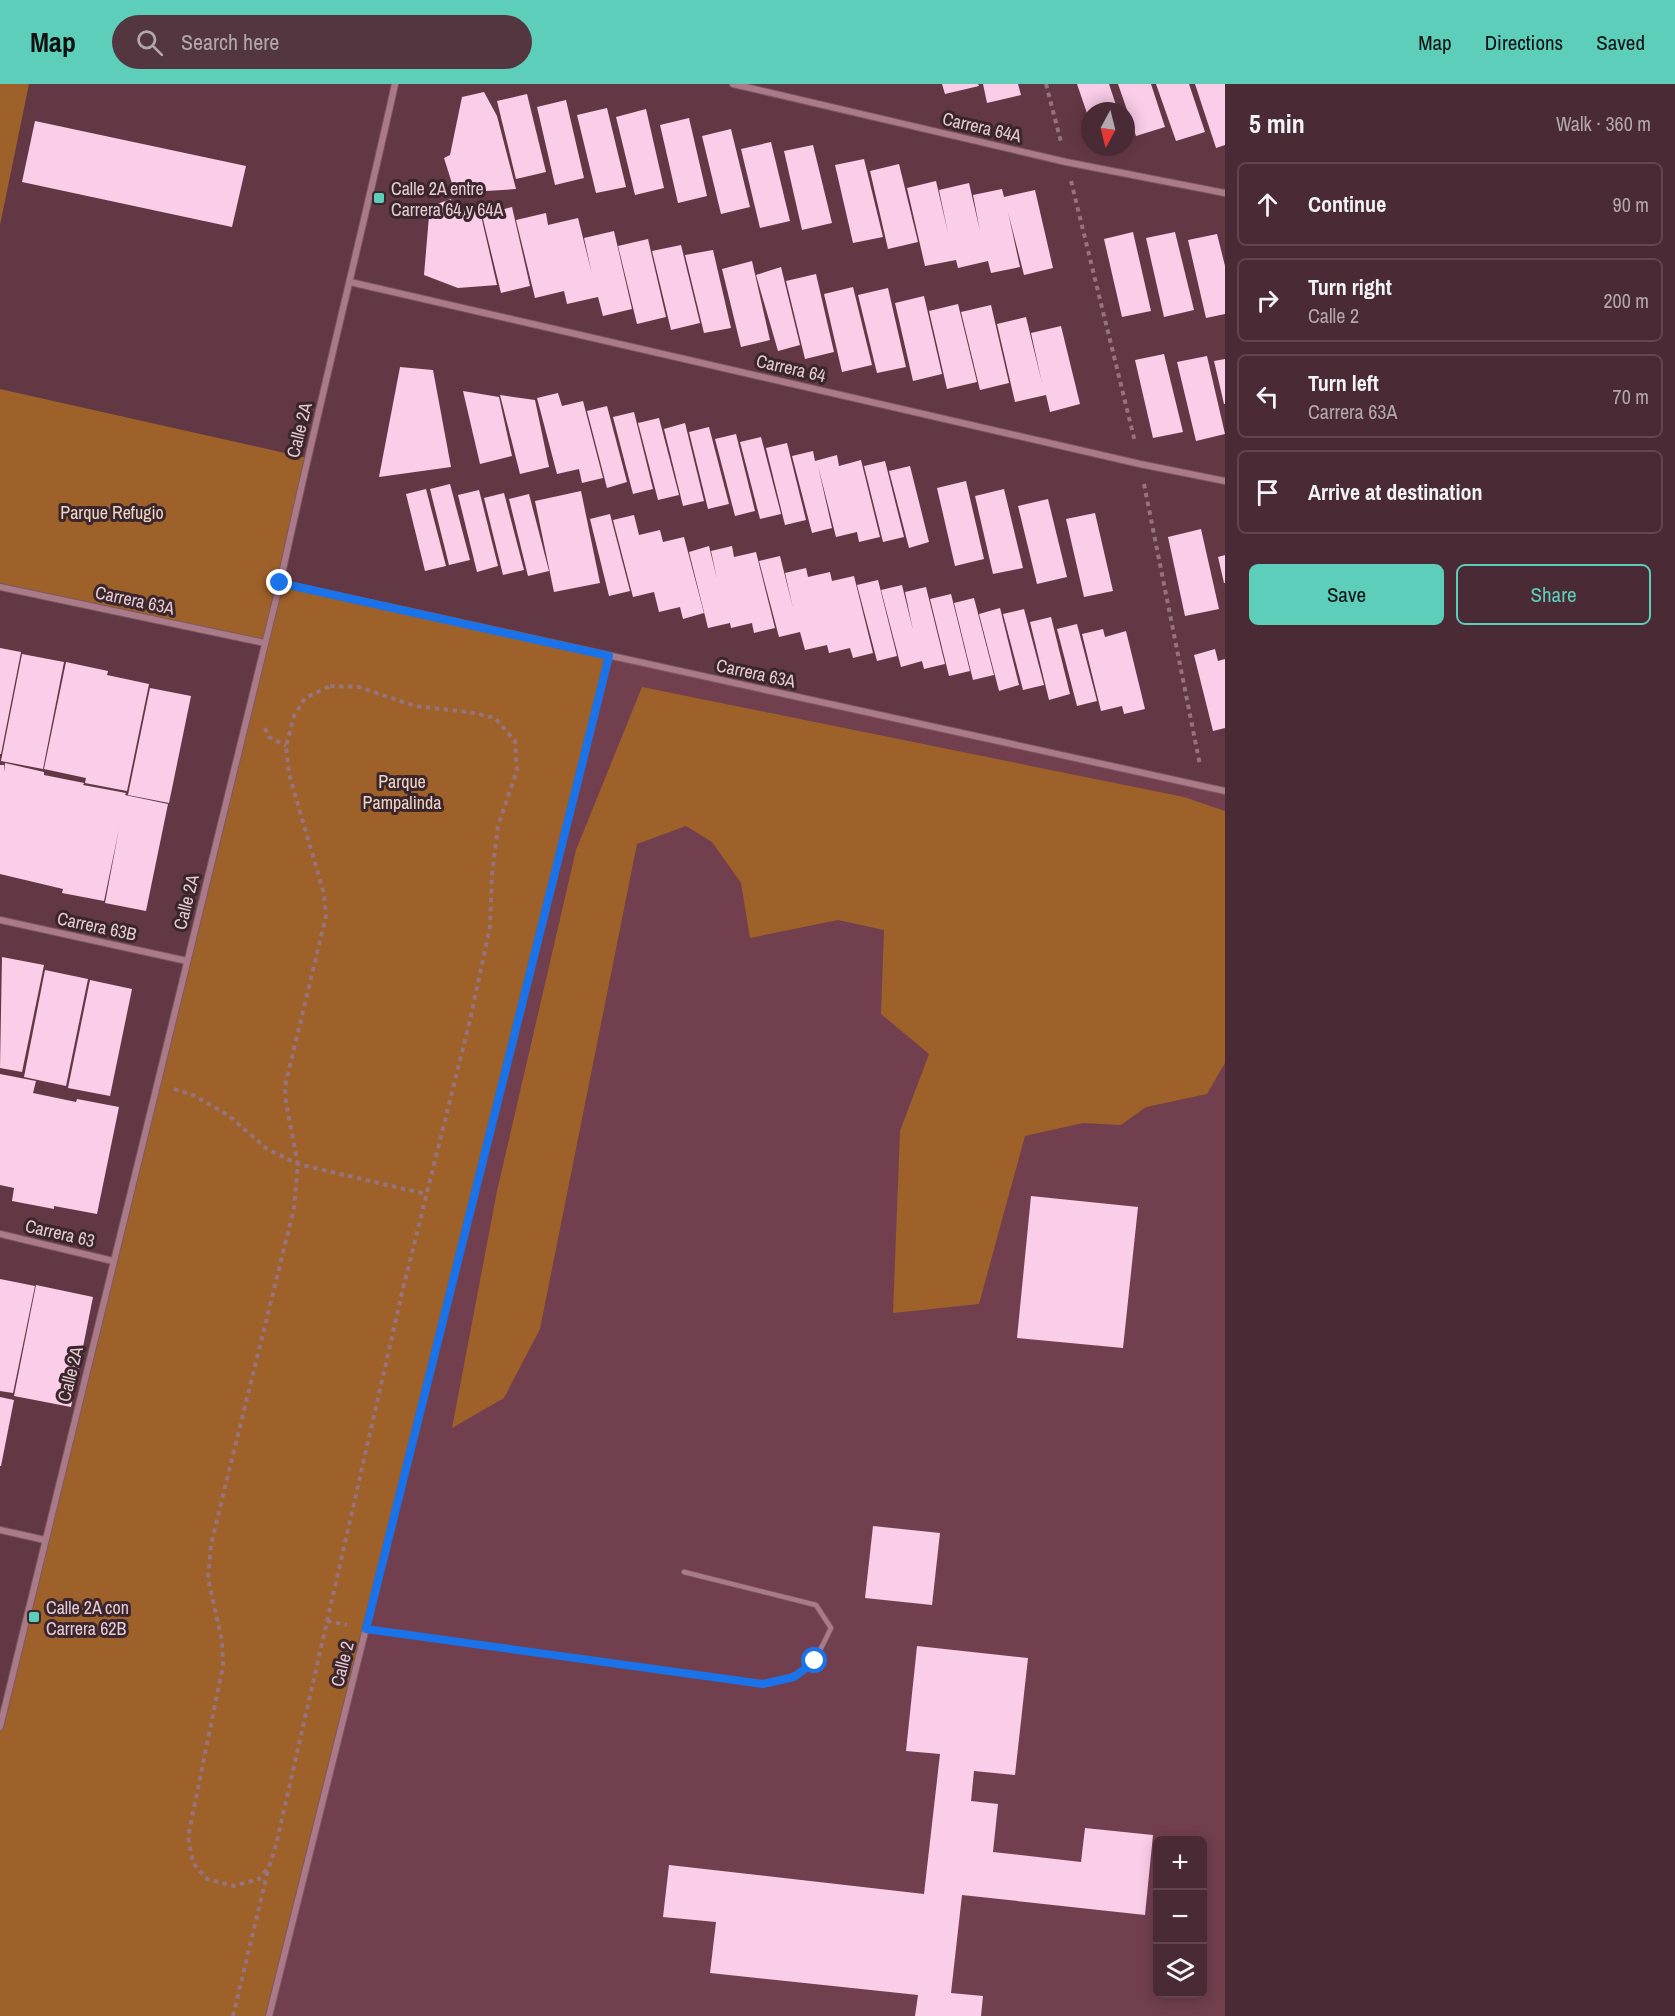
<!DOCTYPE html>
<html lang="en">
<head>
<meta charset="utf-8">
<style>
  :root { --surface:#4a2a34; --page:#543640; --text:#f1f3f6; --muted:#b2a7ac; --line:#61464f; --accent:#5cceba }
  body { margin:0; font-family:"Archivo Narrow",sans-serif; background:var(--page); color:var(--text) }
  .controls { position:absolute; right:18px; bottom:18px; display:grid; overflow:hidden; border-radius:9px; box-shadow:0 3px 15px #0003 }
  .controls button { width:54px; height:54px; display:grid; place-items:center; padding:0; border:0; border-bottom:2px solid var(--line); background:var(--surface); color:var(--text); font:30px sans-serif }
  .compass { position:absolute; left:1081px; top:18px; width:54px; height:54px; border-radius:50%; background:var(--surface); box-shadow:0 3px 15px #0003; rotate:187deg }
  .stop { position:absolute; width:18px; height:18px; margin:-14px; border:4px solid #1a73e8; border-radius:50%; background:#fff }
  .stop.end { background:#1a73e8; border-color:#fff; box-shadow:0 2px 6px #0008 }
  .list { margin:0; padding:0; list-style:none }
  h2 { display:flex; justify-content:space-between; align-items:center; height:78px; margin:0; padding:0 24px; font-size:26px }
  h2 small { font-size:20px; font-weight:400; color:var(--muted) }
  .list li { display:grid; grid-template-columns:39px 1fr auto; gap:18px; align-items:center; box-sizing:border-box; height:84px; margin:0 12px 12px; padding:0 12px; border:2px solid var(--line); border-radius:9px }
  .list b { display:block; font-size:22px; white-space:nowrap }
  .list p { margin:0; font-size:20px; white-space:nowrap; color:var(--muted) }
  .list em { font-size:20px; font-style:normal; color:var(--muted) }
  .actions { display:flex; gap:12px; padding:18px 24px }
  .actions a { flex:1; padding:14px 0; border:2px solid var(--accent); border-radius:9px; text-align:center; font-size:21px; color:var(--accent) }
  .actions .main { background:var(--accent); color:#111 }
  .icon { flex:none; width:33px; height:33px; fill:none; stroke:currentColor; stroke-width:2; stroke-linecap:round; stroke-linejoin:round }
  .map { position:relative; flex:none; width:1225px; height:1932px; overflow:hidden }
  header { display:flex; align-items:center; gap:36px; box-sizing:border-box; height:84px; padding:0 30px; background:var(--accent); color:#111 }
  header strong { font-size:28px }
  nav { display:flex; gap:33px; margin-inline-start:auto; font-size:21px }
  .search { width:420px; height:54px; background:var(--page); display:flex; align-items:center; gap:15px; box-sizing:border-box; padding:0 21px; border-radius:33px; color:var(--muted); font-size:22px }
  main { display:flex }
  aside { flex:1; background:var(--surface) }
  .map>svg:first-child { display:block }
</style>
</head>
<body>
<header>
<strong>Map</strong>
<div class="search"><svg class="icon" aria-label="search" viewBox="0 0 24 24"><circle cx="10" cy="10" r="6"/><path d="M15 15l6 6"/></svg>Search here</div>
<nav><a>Map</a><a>Directions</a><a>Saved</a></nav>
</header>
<main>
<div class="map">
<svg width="1225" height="1932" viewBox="0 0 1225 1932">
  <rect width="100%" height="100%" fill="#633845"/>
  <path fill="#723f4f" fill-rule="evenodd" d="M609 572 1225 707V1932H269ZM1158 1756H1202V1910H1158Z"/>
  <g fill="#9e612a">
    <path d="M0 0H29L0 141Z"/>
    <path d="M0 305 307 374 280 499 609 572 269 1932H0V1643L265 559 0 503Z"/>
    <path d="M642 603 1184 713 1225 727V979L1207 1010 1146 1023 1121 1041 1083 1039 1025 1052 979 1220 893 1229 900 1047 929 970 881 930 884 846 838 836 750 854 741 799 712 758 686 742 637 760 540 1245 504 1314 452 1344 497 1107 576 766Z"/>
  </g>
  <g fill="#facde9">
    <path d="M942 0H978L979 2 945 10Z"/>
    <path d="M983 0H1018L1021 11 987 19Z"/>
    <path d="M1077 0H1109L1118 27H1090V38Z"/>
    <path d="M1118 0H1151L1165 43 1136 52Z"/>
    <path d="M1156 0H1189L1205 48 1176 57Z"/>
    <path d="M1195 0H1225V61L1216 64Z"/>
    <path d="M484 8 497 32 516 105 455 109 444 74 450 71 462 13Z"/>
    <path d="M527 10 546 88 516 95 497 17Z"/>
    <path d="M566 16 584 94 555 101 537 23Z"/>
    <path d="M607 24 626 103 596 109 577 31Z"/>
    <path d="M646 25 664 104 635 111 616 33Z"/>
    <path d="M689 34 707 112 678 119 660 41Z"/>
    <path d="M35 37 246 82 232 143 22 98Z"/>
    <path d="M731 45 750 123 721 130 702 52Z"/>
    <path d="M771 58 790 137 760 144 741 65Z"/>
    <path d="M813 61 832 139 802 146 784 67Z"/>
    <path d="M864 75 883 153 853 159 835 81Z"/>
    <path d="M899 80 918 158 888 165 870 87Z"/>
    <path d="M936 97 948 149 939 106 969 99 980 147 973 111 1002 105 1004 113 1035 106 1053 184 1024 191 1008 128 1020 183 991 189 988 177 958 184 956 176 925 182 907 104Z"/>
    <path d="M451 115 456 128 479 123 497 201 458 204 424 191 429 132 437 120Z"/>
    <path d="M512 123 530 202 501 209 482 131Z"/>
    <path d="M546 129 548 141 578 134 592 190 584 154 614 147 632 225 603 232 598 213 567 220 564 207 535 214 516 136Z"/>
    <path d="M1133 148 1151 227 1122 233 1104 155Z"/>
    <path d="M1175 148 1194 226 1164 233 1146 154Z"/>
    <path d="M1217 150 1225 182V230L1206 234 1188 156Z"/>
    <path d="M648 155 666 233 637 240 618 162Z"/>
    <path d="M681 161 700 239 671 246 652 167Z"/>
    <path d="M713 166 731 244 704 249 685 171Z"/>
    <path d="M752 177 770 256 741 263 722 185Z"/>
    <path d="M781 183 800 261 778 267 756 191Z"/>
    <path d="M816 190 834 268 805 275 786 197Z"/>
    <path d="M853 203 872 281 842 288 824 210Z"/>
    <path d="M888 204 906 283 877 289 858 211Z"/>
    <path d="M924 212 942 290 913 297 895 219Z"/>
    <path d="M958 220 977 298 947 305 929 227Z"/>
    <path d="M991 221 1009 299 980 306 961 228Z"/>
    <path d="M1026 233 1042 299 1031 249 1061 242 1080 320 1050 328 1046 311 1015 318 997 240Z"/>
    <path d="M1164 270 1183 348 1153 354 1135 276Z"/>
    <path d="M1207 272 1225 350 1196 357 1177 278Z"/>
    <path d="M1225 275V320H1224L1214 277Z"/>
    <path d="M400 283 433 286 451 383 379 393Z"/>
    <path d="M463 307 499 313 512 372 480 380Z"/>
    <path d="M558 309 562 322 583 317 603 394 582 399 579 385 557 390 537 314Z"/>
    <path d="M500 311 535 316 549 383 520 390Z"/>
    <path d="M607 322 627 398 607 404 587 327Z"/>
    <path d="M634 328 653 405 633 410 613 333Z"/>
    <path d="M659 334 679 411 658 416 638 339Z"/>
    <path d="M685 339 704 417 683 422 664 345Z"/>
    <path d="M709 343 729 420 708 425 689 348Z"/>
    <path d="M736 350 755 427 735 432 715 355Z"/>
    <path d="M761 353 781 430 760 435 740 358Z"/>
    <path d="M787 359 806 436 785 441 766 364Z"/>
    <path d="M813 367 815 377 837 371 839 382 861 376 880 453 859 458 857 448 836 453 818 382 832 444 812 449 792 372Z"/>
    <path d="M885 377 904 453 883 458 864 382Z"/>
    <path d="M910 382 929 458 909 464 889 387Z"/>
    <path d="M966 397 984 475 955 482 937 404Z"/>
    <path d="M450 400 470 476 449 481 430 405Z"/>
    <path d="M426 405 446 482 425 487 406 410Z"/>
    <path d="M1004 405 1023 484 993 490 975 412Z"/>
    <path d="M479 406 498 482 477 488 458 411Z"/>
    <path d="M581 407 600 499 554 508 535 417Z"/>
    <path d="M504 409 524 486 503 491 484 414Z"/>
    <path d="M529 410 549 487 528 492 509 415Z"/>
    <path d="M1048 415 1067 493 1037 500 1018 422Z"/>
    <path d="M1095 429 1113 507 1084 513 1066 435Z"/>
    <path d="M610 430 630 507 609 512 590 435Z"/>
    <path d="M634 431 639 451 660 446 663 458 684 453 704 529 683 535 680 523 659 528 654 508 633 513 613 436Z"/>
    <path d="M1201 445 1219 525 1185 532 1168 453Z"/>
    <path d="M709 462 717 495 711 467 732 462 734 473 756 468 775 544 754 549 752 539 731 544 730 539 708 544 689 468Z"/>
    <path d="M1225 471V499H1224L1218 473Z"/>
    <path d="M780 472 793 524 785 489 806 484 808 493 830 488 832 497 854 492 873 569 853 574 850 564 829 569 827 561 805 566 800 548 779 553 759 477Z"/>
    <path d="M878 496 897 572 877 577 857 501Z"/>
    <path d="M902 501 913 546 905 508 926 503 945 580 924 585 922 577 901 583 881 506Z"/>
    <path d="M951 510 970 587 949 592 930 515Z"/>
    <path d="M974 514 994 591 973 596 954 519Z"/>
    <path d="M1000 524 1019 601 999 607 979 530Z"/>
    <path d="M1024 525 1044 601 1023 606 1003 530Z"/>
    <path d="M1051 533 1070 610 1049 616 1030 538Z"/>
    <path d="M1077 540 1097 617 1077 622 1057 545Z"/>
    <path d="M1103 545 1105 553 1126 547 1145 625 1124 630 1122 622 1101 627 1082 550Z"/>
    <path d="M0 564 21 568 1 670H0Z"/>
    <path d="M1215 565 1218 577 1225 575V644L1213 647 1194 571Z"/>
    <path d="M22 570 64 578 43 685 1 677Z"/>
    <path d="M66 578 108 587 107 591 149 600 127 707 85 699 86 694 44 685Z"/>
    <path d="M150 604 191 612 169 719 128 711Z"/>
    <path d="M5 679 44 688V691L84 699 83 701 126 709 125 711 168 720 146 827 105 819 119 745 104 817 62 809 63 805 0 790V681H4V688Z"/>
    <path d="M2 873 44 881 22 988 0 984Z"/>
    <path d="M45 886 88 895 66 1002 24 993Z"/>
    <path d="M90 896 132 905 110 1012 68 1004Z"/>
    <path d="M0 990 36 997 33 1009 76 1018 77 1015 119 1023 97 1130 54 1122V1125L12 1117 14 1104 0 1101Z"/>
    <path d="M1031 1112 1138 1123 1123 1264 1017 1254Z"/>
    <path d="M0 1195 35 1202 13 1309 0 1307Z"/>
    <path d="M36 1201 93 1213 71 1323 14 1312Z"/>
    <path d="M0 1313 14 1316 1 1382H0Z"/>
    <path d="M873 1442 940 1449 932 1521 865 1514Z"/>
    <path d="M917 1562 1028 1574 1015 1691 974 1687 971 1717 998 1720 993 1768 1081 1778 1085 1744 1153 1751 1145 1831 962 1811 951 1909 983 1912 981 1932H915L918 1911 710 1889 716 1838 663 1833 669 1781 924 1810 940 1670 906 1667Z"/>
  </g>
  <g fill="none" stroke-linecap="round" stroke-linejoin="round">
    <defs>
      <path id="lane" d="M366 1545 763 1600C809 1589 811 1586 831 1544L816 1521 684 1488"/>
      <g id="street">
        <path d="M733 0 1066 78 1225 109"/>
        <path d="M350 198 1140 380 1225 397"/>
        <path d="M280 499 1225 707"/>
        <path d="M0 503 265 559"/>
        <path d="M0 836 187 877"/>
        <path d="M0 1150 113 1177"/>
        <path d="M0 1446 45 1456"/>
        <path d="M0 1643 280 499C316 332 358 167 395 0"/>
        <path d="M269 1932 609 572"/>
      </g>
    </defs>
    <use href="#lane" stroke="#7c5964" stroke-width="6"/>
    <use href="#street" stroke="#7c5964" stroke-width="8"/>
    <g stroke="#97737d" stroke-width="4" stroke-dasharray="4.5 4.5" stroke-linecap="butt">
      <path d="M1046 0 1061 58"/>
      <path d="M1071 97 1135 358"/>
      <path d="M1144 400 1200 681"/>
      <path d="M330 602 359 603 415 622 469 628 495 634 515 657 517 686 498 742 492 791 490 843 470 936 402 1209 276 1761 269 1783 259 1795 234 1802 207 1795 193 1779 188 1753 223 1582 222 1557 208 1494 211 1460 294 1124 298 1080 286 1019 285 1002 326 832 324 810 289 690 286 662 294 632 305 614Z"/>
      <path d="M265 644 269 653 286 662"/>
      <path d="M174 1005 193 1011 228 1031 267 1065 298 1080 426 1110"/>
      <path d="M327 1537 347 1541"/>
      <path d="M233 1932 268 1786"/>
    </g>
    <use href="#lane" stroke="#ab7a88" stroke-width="4.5"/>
    <use href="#street" stroke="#ab7a88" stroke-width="6"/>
  </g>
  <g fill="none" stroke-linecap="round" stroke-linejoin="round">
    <path stroke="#1a73e8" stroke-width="8" d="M280 499 609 572 366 1545 763 1600 794 1593 815 1577"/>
  </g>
  <g fill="#5cceba" stroke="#3a262c" stroke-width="2">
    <rect x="373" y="108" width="12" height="12" rx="3"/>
    <rect x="28" y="1527" width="12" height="12" rx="3"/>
  </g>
  <g text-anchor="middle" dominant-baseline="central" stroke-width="6" stroke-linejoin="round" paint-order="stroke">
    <g font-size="18" fill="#e6cbd2" stroke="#3a262c">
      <text transform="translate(982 43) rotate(13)">Carrera 64A</text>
      <text transform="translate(791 284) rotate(13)">Carrera 64</text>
      <text transform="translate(299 346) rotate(-76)">Calle 2A</text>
      <text transform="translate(135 516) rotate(12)">Carrera 63A</text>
      <text transform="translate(756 589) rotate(12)">Carrera 63A</text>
      <text transform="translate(186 818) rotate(-76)">Calle 2A</text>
      <text transform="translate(97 842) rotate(12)">Carrera 63B</text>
      <text transform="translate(60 1149) rotate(13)">Carrera 63</text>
      <text transform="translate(70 1290) rotate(-76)">Calle 2A</text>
      <text transform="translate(342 1580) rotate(-76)">Calle 2</text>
    </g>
    <g font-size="18" fill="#e6cbd2" stroke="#3a262c" text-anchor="start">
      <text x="391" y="104">Calle 2A entre<tspan x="391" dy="21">Carrera 64 y 64A</tspan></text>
      <text x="46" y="1523">Calle 2A con<tspan x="46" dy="21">Carrera 62B</tspan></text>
    </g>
    <g font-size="18" fill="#eed6c3" stroke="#3a262c">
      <text x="112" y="428">Parque Refugio</text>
      <text x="402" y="697">Parque<tspan x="402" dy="21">Pampalinda</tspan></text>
    </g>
  </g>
</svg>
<div class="controls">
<button>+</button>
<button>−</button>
<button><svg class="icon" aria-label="layers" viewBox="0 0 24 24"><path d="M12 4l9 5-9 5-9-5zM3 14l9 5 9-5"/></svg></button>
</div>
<svg class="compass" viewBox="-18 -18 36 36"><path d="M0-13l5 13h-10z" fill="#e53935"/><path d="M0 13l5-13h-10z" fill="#b2a7ac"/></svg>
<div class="stop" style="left:815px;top:1577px"></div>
<div class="stop end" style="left:280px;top:499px"></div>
</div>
<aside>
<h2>5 min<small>Walk · 360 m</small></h2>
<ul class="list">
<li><svg class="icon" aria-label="ahead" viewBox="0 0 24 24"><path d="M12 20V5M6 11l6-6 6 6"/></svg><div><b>Continue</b></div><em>90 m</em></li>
<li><svg class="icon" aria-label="right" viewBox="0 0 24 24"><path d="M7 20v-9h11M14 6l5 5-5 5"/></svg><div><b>Turn right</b><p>Calle 2</p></div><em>200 m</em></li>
<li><svg class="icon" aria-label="left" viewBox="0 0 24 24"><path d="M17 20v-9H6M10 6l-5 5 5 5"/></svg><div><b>Turn left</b><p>Carrera 63A</p></div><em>70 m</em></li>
<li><svg class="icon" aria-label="arrive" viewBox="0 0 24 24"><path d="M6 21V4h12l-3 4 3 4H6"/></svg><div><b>Arrive at destination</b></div></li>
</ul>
<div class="actions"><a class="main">Save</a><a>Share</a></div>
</aside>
</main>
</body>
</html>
